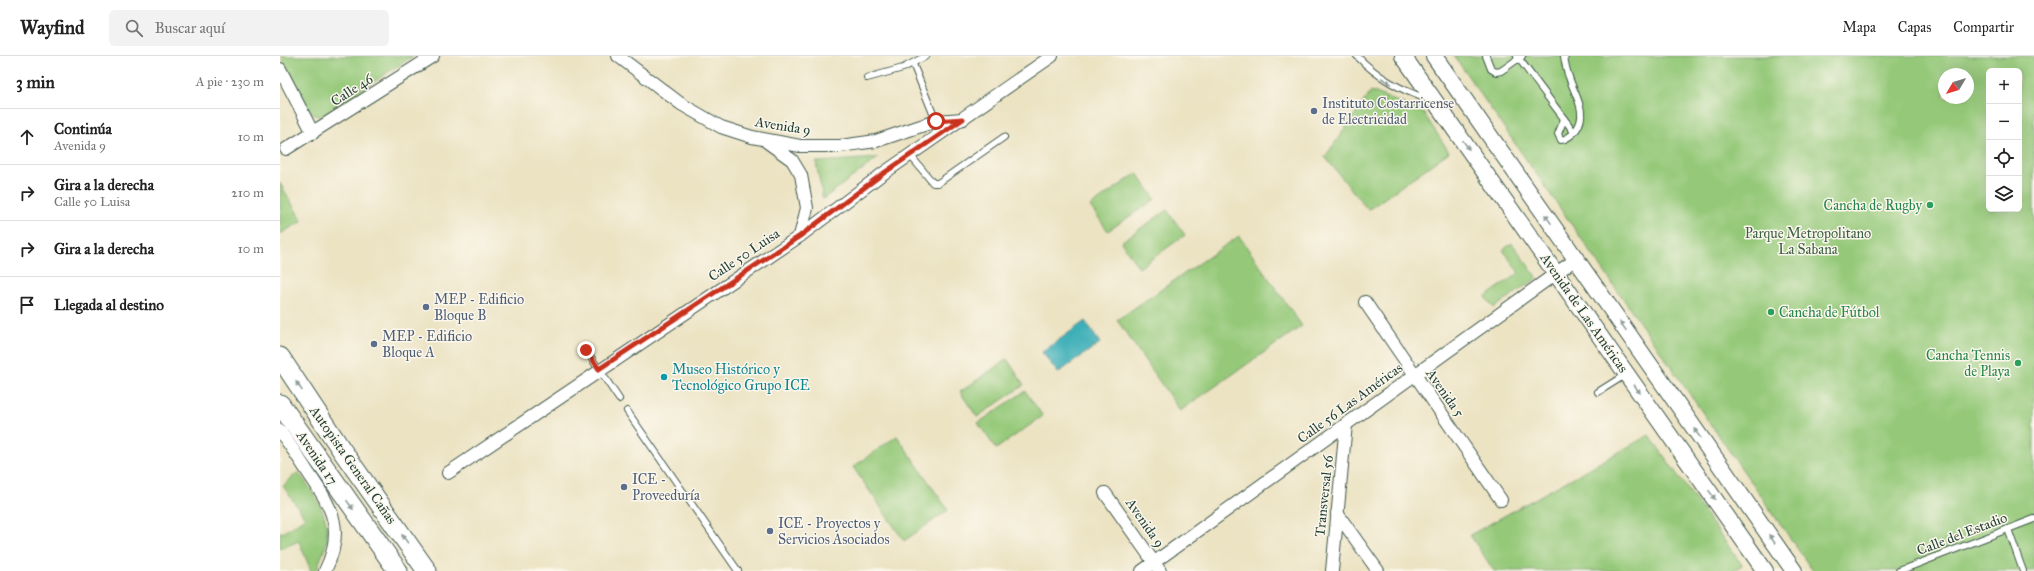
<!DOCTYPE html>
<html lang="es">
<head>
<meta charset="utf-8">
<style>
  :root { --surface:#fff; --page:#f2f2f2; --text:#222; --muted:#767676; --line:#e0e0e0 }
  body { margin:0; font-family:"IM FELL Great Primer",serif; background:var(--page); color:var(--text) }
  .controls { position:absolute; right:12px; top:12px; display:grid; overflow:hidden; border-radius:6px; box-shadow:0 4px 16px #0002 }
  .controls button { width:36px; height:36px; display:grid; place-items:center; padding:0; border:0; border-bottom:1px solid var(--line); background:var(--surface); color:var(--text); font:20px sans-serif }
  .compass { position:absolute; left:1658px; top:12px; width:36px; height:36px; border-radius:50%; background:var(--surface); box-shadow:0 4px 16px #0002; rotate:232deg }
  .stop { position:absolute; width:12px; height:12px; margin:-9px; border:3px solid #c8321e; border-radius:50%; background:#fff }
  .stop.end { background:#c8321e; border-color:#fff; box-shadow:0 1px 4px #0008 }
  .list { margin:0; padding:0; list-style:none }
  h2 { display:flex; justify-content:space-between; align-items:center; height:52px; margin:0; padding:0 16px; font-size:17px }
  h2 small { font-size:13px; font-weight:400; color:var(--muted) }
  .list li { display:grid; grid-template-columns:26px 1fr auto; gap:12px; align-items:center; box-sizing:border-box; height:56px; padding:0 16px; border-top:1px solid var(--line) }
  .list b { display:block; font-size:15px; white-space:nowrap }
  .list p { margin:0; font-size:13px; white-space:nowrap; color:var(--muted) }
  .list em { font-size:13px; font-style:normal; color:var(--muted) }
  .icon { flex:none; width:22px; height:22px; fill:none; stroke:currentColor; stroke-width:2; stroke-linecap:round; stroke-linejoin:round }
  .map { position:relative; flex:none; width:1754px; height:515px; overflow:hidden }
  header { display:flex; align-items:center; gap:24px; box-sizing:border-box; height:56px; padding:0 20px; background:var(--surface); border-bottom:1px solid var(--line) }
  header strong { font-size:19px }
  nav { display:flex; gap:22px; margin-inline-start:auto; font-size:14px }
  .search { width:280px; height:36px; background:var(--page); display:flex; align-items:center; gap:10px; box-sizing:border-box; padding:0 14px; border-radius:6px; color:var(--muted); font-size:15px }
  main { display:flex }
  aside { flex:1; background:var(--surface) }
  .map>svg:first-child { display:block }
</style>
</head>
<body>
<header>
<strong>Wayfind</strong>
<div class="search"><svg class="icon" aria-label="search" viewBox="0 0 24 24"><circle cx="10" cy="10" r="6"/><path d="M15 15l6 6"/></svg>Buscar aquí</div>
<nav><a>Mapa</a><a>Capas</a><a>Compartir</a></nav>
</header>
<main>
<aside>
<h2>3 min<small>A pie · 230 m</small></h2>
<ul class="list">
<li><svg class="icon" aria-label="ahead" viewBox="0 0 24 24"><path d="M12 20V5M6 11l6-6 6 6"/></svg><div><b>Continúa</b><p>Avenida 9</p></div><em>10 m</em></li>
<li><svg class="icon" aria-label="right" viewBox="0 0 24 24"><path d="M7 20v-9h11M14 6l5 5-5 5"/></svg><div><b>Gira a la derecha</b><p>Calle 50 Luisa</p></div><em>210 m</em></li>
<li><svg class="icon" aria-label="right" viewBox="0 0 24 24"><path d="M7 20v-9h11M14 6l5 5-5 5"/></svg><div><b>Gira a la derecha</b></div><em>10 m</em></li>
<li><svg class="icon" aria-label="arrive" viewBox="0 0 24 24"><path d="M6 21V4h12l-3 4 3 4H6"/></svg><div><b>Llegada al destino</b></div></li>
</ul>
</aside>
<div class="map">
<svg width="1754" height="515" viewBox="0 0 1754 515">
  <rect width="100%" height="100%" fill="#fbf7ec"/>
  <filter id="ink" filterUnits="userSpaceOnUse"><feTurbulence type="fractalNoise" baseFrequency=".025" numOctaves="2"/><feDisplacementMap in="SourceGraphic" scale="8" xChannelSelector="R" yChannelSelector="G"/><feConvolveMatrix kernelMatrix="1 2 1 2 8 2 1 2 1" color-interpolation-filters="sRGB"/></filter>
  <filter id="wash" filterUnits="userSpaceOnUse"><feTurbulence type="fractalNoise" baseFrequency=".012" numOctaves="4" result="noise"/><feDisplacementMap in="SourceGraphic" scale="16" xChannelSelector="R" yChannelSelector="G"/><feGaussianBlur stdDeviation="0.9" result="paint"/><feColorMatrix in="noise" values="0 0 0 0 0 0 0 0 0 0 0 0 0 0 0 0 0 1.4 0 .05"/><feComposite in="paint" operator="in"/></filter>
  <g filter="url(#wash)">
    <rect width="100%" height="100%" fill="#ece3c3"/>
    <g fill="#95c979" stroke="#5a8356" fill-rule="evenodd">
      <path d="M1 0H133L40 61 31 57Z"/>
      <path d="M1174 0H1754V515H1533ZM1709 15H1739V153H1709ZM1664 18H1688V42H1664Z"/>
      <path d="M1091 35 1143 56 1169 96 1088 154 1045 101Z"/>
      <path d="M598 102 543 143 536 106Z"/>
      <path d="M857 117 875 143 828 175 810 150Z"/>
      <path d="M0 127 22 165 0 178Z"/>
      <path d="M887 154 905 179 859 212 841 186Z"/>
      <path d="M959 180 1022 270 900 355 837 264Z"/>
      <path d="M1232 187 1257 222 1214 252 1205 241 1239 217 1223 194Z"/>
      <path d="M727 303 744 329 697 361 680 336Z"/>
      <path d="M745 335 763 360 716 393 698 367Z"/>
      <path d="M1369 379 1462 509 1453 515H1214L1190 479Z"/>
      <path d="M617 380 668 454 624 485 573 411Z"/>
      <path d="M18 416C33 436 49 456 47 483 46 493 39 504 37 515H31L19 485 0 493V475L2 477 25 462 3 430Z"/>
    </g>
    <path fill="#3eafb8" stroke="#2e7676" d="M805 265 820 287 778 317 762 296Z"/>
  </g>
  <g filter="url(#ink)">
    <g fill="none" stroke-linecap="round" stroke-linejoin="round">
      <defs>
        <g id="service">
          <path d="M1077 0C1098 22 1121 34 1150 44"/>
          <path d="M1206 0 1211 13 1216 16 1221 15 1242 0"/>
          <path d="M1237 0 1294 76"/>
          <path d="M1284 0C1285 7 1286 14 1289 21 1294 38 1309 57 1296 74 1293 78 1287 83 1281 84L1278 78 1284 63"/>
          <path d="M633 8 656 65"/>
          <path d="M587 22 623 12 646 0"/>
          <path d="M630 99 653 127H658L724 81"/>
          <path d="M306 294 339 343"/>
          <path d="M1318 336 1345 319"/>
          <path d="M347 355 458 515"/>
          <path d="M1728 473 1743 515"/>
          <path d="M1619 515 1754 463"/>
        </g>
        <g id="minor">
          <path d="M338 0 401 48 441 71 472 81 520 90H560L596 85 656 65 683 63"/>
          <path d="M0 13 33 77"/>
          <path d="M487 86 512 104 521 119 527 152 520 180"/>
          <path d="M6 93 153 0"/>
          <path d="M1085 246 1221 444"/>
          <path d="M0 375C10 389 20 404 29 418 53 453 65 474 45 515"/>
          <path d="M168 417 520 180 601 119 772 0"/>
          <path d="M825 437 880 515"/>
          <path d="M1057 457 1098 515"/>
          <path d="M862 515 1296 203"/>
          <path d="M1052 515 1066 368"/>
        </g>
        <g id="secondary">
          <path d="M1123 0 1485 515"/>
          <path d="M1154 0 1514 515"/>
        </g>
        <g id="trunk">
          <path d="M0 301 63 396 147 515"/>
          <path d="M0 348 118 515"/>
        </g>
      </defs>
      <use href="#service" stroke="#3e5649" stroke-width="8"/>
      <use href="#minor" stroke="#3e5649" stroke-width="14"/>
      <use href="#secondary" stroke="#3e5649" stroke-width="18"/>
      <use href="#trunk" stroke="#3e5649" stroke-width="21"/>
      <use href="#service" stroke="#fff" stroke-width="6"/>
      <use href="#minor" stroke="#fff" stroke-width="12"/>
      <use href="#secondary" stroke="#fff" stroke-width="16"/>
      <use href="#trunk" stroke="#fff" stroke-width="19"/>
    </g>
    <defs><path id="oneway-solid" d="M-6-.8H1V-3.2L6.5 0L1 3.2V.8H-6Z"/></defs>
    <g fill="#8f9e9a">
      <use href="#oneway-solid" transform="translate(1106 25) rotate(33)"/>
      <use href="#oneway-solid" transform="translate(1186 89) rotate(55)"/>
      <use href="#oneway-solid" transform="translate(1268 163) rotate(-125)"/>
      <use href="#oneway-solid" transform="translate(1343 270) rotate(-125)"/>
      <use href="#oneway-solid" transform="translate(19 330) rotate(-124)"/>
      <use href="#oneway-solid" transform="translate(1357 333) rotate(55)"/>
      <use href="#oneway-solid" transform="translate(1417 377) rotate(-125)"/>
      <use href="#oneway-solid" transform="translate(1432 439) rotate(55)"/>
      <use href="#oneway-solid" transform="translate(70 449) rotate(54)"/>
      <use href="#oneway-solid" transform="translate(125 483) rotate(-125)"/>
      <use href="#oneway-solid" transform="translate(1492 483) rotate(-125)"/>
    </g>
  </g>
  <g fill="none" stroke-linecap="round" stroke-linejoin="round" filter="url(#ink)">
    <path stroke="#c8321e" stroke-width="5" d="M306 294 319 313 520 180 601 119 683 63 656 65"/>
  </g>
  <g fill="#5c6f8a" stroke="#fbf7ec" stroke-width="1.5">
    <circle cx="1034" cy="55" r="4"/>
    <circle cx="146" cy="251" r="4"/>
    <circle cx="94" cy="288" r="4"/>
    <circle cx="344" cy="431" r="4"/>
    <circle cx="490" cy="475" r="4"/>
  </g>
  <g fill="#2e9e5b" stroke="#fbf7ec" stroke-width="1.5">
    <circle cx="1650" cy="149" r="4"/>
    <circle cx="1491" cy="256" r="4"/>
    <circle cx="1738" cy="307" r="4"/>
  </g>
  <circle fill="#0f9aa8" stroke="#fbf7ec" stroke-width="1.5" cx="384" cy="321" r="4"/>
  <g text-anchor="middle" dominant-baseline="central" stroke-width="3" stroke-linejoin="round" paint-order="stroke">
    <g font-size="14" fill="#1f3d34" stroke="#fbf7ec">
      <text transform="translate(72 34) rotate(-33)">Calle 46</text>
      <text transform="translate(503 70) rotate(9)">Avenida 9</text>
      <text transform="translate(464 199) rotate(-34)">Calle 50 Luisa</text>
      <text transform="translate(1304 257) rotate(55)">Avenida de Las Américas</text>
      <text transform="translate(1165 337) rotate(55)">Avenida 5</text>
      <text transform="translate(1070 347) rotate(-36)">Calle 56 Las Américas</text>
      <text transform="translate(37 402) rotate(56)">Avenida 17</text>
      <text transform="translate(73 409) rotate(55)">Autopista General Cañas</text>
      <text transform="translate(1044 440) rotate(-84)">Transversal 56</text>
      <text transform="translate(865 467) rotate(55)">Avenida 9</text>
      <text transform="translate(1682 478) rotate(-21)">Calle del Estadio</text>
    </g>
    <g font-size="14" fill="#4e5e75" stroke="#fbf7ec" text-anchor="start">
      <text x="1042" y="47">Instituto Costarricense<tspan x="1042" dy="16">de Electricidad</tspan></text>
      <text x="154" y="243">MEP - Edificio<tspan x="154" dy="16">Bloque B</tspan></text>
      <text x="102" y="280">MEP - Edificio<tspan x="102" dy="16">Bloque A</tspan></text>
      <text x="352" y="423">ICE -<tspan x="352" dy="16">Proveeduría</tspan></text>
      <text x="498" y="467">ICE - Proyectos y<tspan x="498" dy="16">Servicios Asociados</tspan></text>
    </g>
    <g font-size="14" fill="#27864d" stroke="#fbf7ec" text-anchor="end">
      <text x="1642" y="149">Cancha de Rugby</text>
      <text x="1499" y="256" text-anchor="start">Cancha de Fútbol</text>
      <text x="1730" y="299">Cancha Tennis<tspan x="1730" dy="16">de Playa</tspan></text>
    </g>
    <g font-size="14" fill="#3c6045" stroke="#fbf7ec">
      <text x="1528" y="177">Parque Metropolitano<tspan x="1528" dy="16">La Sabana</tspan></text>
    </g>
    <g font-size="14" fill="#0d838f" stroke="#fbf7ec" text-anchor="start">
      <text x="392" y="313">Museo Histórico y<tspan x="392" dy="16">Tecnológico Grupo ICE</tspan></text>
    </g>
  </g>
</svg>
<div class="controls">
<button>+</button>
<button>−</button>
<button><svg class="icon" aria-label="locate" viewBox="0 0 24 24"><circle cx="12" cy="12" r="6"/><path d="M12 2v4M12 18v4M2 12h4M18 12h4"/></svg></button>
<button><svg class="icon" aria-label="layers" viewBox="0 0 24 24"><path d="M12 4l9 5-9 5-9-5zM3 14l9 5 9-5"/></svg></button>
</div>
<svg class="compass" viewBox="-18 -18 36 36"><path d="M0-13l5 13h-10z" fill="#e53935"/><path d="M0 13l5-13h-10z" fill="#767676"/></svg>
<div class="stop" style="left:656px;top:65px"></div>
<div class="stop end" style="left:306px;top:294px"></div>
</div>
</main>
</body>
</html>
